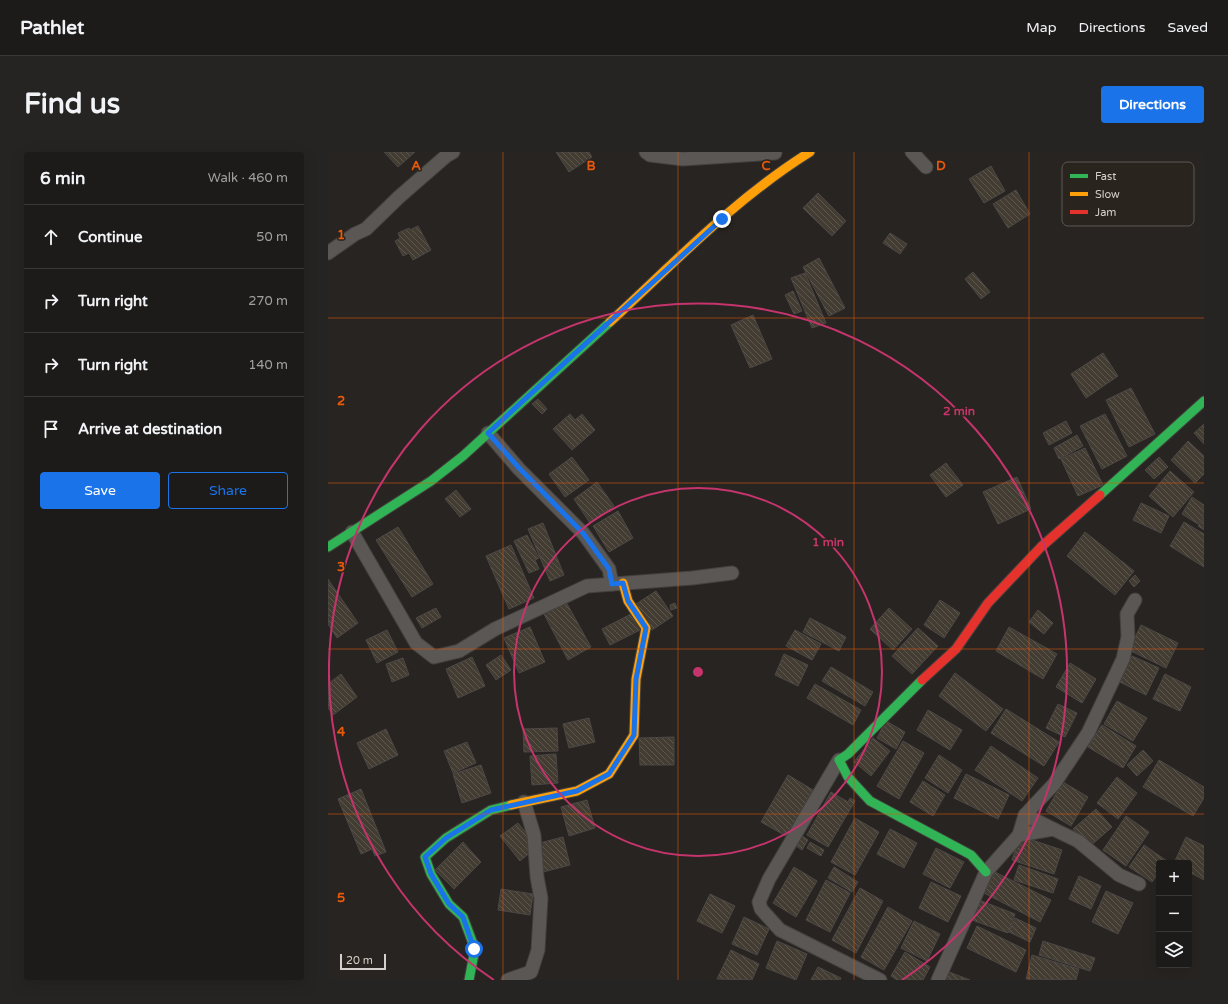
<!DOCTYPE html>
<html lang="en">
<head>
<meta charset="utf-8">
<style>
  :root { --surface:#1d1b19; --page:#252422; --text:#f1f3f6; --muted:#a0a1a2; --line:#3b3938; --accent:#1a73e8 }
  body { margin:0; font-family:"Varela Round",sans-serif; background:var(--page); color:var(--text) }
  .controls { position:absolute; right:12px; bottom:12px; display:grid; overflow:hidden; border-radius:4px; box-shadow:0 4px 16px #0002 }
  .controls button { width:36px; height:36px; display:grid; place-items:center; padding:0; border:0; border-bottom:1px solid var(--line); background:var(--surface); color:var(--text); font:20px sans-serif }
  .scale { position:absolute; left:12px; bottom:10px; width:46px; box-sizing:border-box; padding-left:4px; border:2px solid #d5d0cc; border-top:0; font-size:11px; line-height:14px; white-space:nowrap; color:#d5d0cc; -webkit-text-stroke:3px #2a241e; paint-order:stroke }
  .stop { position:absolute; width:12px; height:12px; margin:-9px; border:3px solid #1a73e8; border-radius:50%; background:#fff }
  .stop.end { background:#1a73e8; border-color:#fff; box-shadow:0 1px 4px #0008 }
  .list { margin:0; padding:0; list-style:none }
  h2 { display:flex; justify-content:space-between; align-items:center; height:52px; margin:0; padding:0 16px; font-size:17px }
  h2 small { font-size:13px; font-weight:400; color:var(--muted) }
  .list li { display:grid; grid-template-columns:26px 1fr auto; gap:12px; align-items:center; box-sizing:border-box; height:64px; padding:0 16px; border-top:1px solid var(--line) }
  .list b { display:block; font-size:15px; white-space:nowrap }
  .list em { font-size:13px; font-style:normal; color:var(--muted) }
  .actions { display:flex; gap:8px; padding:12px 16px }
  .actions a { flex:1; padding:9px 0; border:1px solid var(--accent); border-radius:4px; text-align:center; font-size:14px; color:var(--accent) }
  .actions .main { background:var(--accent); color:#fff }
  .icon { flex:none; width:22px; height:22px; fill:none; stroke:currentColor; stroke-width:2; stroke-linecap:round; stroke-linejoin:round }
  .map { position:relative; flex:none; width:876px; height:828px; overflow:hidden; border-radius:4px }
  header { display:flex; align-items:center; gap:24px; box-sizing:border-box; height:56px; padding:0 20px; background:var(--surface); border-bottom:1px solid var(--line) }
  header strong { font-size:19px }
  nav { display:flex; gap:22px; margin-inline-start:auto; font-size:14px }
  .intro { display:flex; align-items:center; justify-content:space-between; box-sizing:border-box; height:96px; padding:0 24px }
  h1 { margin:0; font-size:28px }
  .button { padding:10px 18px; border-radius:4px; background:var(--accent); color:#fff; font-size:14px; font-weight:700 }
  main { display:flex; gap:24px; padding:0 24px }
  aside { flex:1; background:var(--surface); border-radius:4px; box-shadow:0 4px 16px #0002 }
  .map>svg:first-child { display:block }
</style>
</head>
<body>
<header>
<strong>Pathlet</strong>
<nav><a>Map</a><a>Directions</a><a>Saved</a></nav>
</header>
<div class="intro"><h1>Find us</h1><a class="button">Directions</a></div>
<main>
<aside>
<h2>6 min<small>Walk · 460 m</small></h2>
<ul class="list">
<li><svg class="icon" aria-label="ahead" viewBox="0 0 24 24"><path d="M12 20V5M6 11l6-6 6 6"/></svg><div><b>Continue</b></div><em>50 m</em></li>
<li><svg class="icon" aria-label="right" viewBox="0 0 24 24"><path d="M7 20v-9h11M14 6l5 5-5 5"/></svg><div><b>Turn right</b></div><em>270 m</em></li>
<li><svg class="icon" aria-label="right" viewBox="0 0 24 24"><path d="M7 20v-9h11M14 6l5 5-5 5"/></svg><div><b>Turn right</b></div><em>140 m</em></li>
<li><svg class="icon" aria-label="arrive" viewBox="0 0 24 24"><path d="M6 21V4h12l-3 4 3 4H6"/></svg><div><b>Arrive at destination</b></div></li>
</ul>
<div class="actions"><a class="main">Save</a><a>Share</a></div>
</aside>
<div class="map">
<svg width="876" height="828" viewBox="0 0 876 828">
  <defs>
    <pattern id="building-back-hatch" width="6" height="6" patternUnits="userSpaceOnUse"><rect width="6" height="6" fill="#433c32"/><path d="M-1 5l2 2M0 0l6 6M5-1l2 2" fill="none" stroke="#5d574e"/></pattern>
  </defs>
  <rect width="100%" height="100%" fill="#272421"/>
  <g fill="url(#building-back-hatch)" stroke="#4b4846">
    <path d="M56 0H87L70 15Z"/>
    <path d="M228 0H261L264 5 241 20Z"/>
    <path d="M663 14 677 39 656 51 641 27Z"/>
    <path d="M688 38 702 62 680 76 665 52Z"/>
    <path d="M490 41 518 69 504 84 475 56Z"/>
    <path d="M90 74 103 98 85 108 81 101 75 104 67 89 72 86 70 81 81 76 82 78Z"/>
    <path d="M562 81 579 92 572 102 555 91Z"/>
    <path d="M491 106 517 156 501 164 475 115Z"/>
    <path d="M645 120 662 140 653 147 637 127Z"/>
    <path d="M477 121 498 171 484 176 463 126Z"/>
    <path d="M465 139 474 159 466 162 457 143Z"/>
    <path d="M425 163 444 207 422 216 403 173Z"/>
    <path d="M775 201 790 224 758 246 743 222Z"/>
    <path d="M803 236 827 282 801 295 778 248Z"/>
    <path d="M210 247 219 257 214 262 204 252Z"/>
    <path d="M242 262 247 268 254 262 267 278 244 298 225 277Z"/>
    <path d="M777 262 799 304 774 317 752 274Z"/>
    <path d="M738 269 744 281 721 293 715 281Z"/>
    <path d="M876 272V292L866 281Z"/>
    <path d="M749 283 755 294 731 307 726 296Z"/>
    <path d="M860 289 876 304V322L867 331 843 308Z"/>
    <path d="M757 296 775 333 750 344 733 307Z"/>
    <path d="M244 305 261 328 237 345 221 322Z"/>
    <path d="M831 305 840 315 826 327 817 318Z"/>
    <path d="M618 311 635 333 618 345 602 323Z"/>
    <path d="M842 319 866 340 845 365 821 344Z"/>
    <path d="M689 325 703 357 670 372 655 340Z"/>
    <path d="M269 330 286 354 262 371 246 347Z"/>
    <path d="M128 338 143 357 132 365 117 347Z"/>
    <path d="M864 345 876 353V363L870 372 854 362Z"/>
    <path d="M813 351 841 364 833 381 805 368Z"/>
    <path d="M290 359 305 386 281 400 265 374Z"/>
    <path d="M876 365V378L870 374Z"/>
    <path d="M856 370 876 382V415L842 394Z"/>
    <path d="M215 371 236 423 222 429 200 377Z"/>
    <path d="M70 375 105 432 84 445 48 388Z"/>
    <path d="M757 380 806 419 787 443 739 404Z"/>
    <path d="M199 383 211 406 207 408 211 417 201 421 186 389Z"/>
    <path d="M183 393 206 446 181 457 158 404Z"/>
    <path d="M807 423 812 429 806 435 801 429Z"/>
    <path d="M0 427 30 471 9 486 0 472Z"/>
    <path d="M328 439 345 464 324 478 308 452Z"/>
    <path d="M612 448 632 461 616 486 596 473Z"/>
    <path d="M238 450 263 495 240 508 216 462Z"/>
    <path d="M347 451 349 456 343 458 342 453Z"/>
    <path d="M108 456 113 465 94 476 88 466Z"/>
    <path d="M561 456 584 477 565 498 542 477Z"/>
    <path d="M710 458 725 471 716 482 701 470Z"/>
    <path d="M307 460 316 476 282 493 274 477Z"/>
    <path d="M482 466 518 485 511 499 475 480Z"/>
    <path d="M813 473 850 491 838 516 801 498Z"/>
    <path d="M202 475 217 510 191 521 176 486Z"/>
    <path d="M681 475 729 502 715 527 668 499Z"/>
    <path d="M590 476 610 494 584 522 564 504Z"/>
    <path d="M59 478 70 500 49 511 38 488Z"/>
    <path d="M467 478 493 492 484 508 458 494Z"/>
    <path d="M456 502 480 513 470 534 447 523Z"/>
    <path d="M173 503 183 518 168 528 158 513Z"/>
    <path d="M804 504 831 516 818 543 792 530Z"/>
    <path d="M144 505 157 534 130 546 118 517Z"/>
    <path d="M75 506 81 523 64 530 58 512Z"/>
    <path d="M742 511 768 527 754 551 728 535Z"/>
    <path d="M503 515 545 540 537 554 494 529Z"/>
    <path d="M627 521 675 557 658 579 611 544Z"/>
    <path d="M13 522 29 545 5 563 0 556V532Z"/>
    <path d="M837 522 863 535 852 559 825 547Z"/>
    <path d="M487 532 533 558 525 573 479 546Z"/>
    <path d="M789 549 819 566 805 589 776 572Z"/>
    <path d="M730 552 749 561 737 585 718 576Z"/>
    <path d="M678 557 731 590 716 614 663 581Z"/>
    <path d="M600 558 634 578 622 598 589 578Z"/>
    <path d="M261 566 267 590 241 596 235 572Z"/>
    <path d="M558 569 577 580 568 597 549 586Z"/>
    <path d="M774 573 808 594 795 616 760 595Z"/>
    <path d="M229 576 230 599 196 600 195 577Z"/>
    <path d="M58 577 70 603 41 617 29 591Z"/>
    <path d="M346 585V613H312L311 586Z"/>
    <path d="M545 586 562 599 543 624 526 610Z"/>
    <path d="M575 589 596 601 571 647 549 634Z"/>
    <path d="M139 590 148 611 125 621 116 599Z"/>
    <path d="M663 594 710 626 694 649 647 618Z"/>
    <path d="M815 598 825 609 809 624 799 613Z"/>
    <path d="M228 602 230 631 204 633 202 604Z"/>
    <path d="M611 603 634 618 620 641 597 626Z"/>
    <path d="M831 608 876 635V646L865 664 815 635Z"/>
    <path d="M153 613 163 641 134 651 125 622Z"/>
    <path d="M638 622 681 643 670 667 626 646Z"/>
    <path d="M460 623 485 638 458 684 433 670Z"/>
    <path d="M789 625 809 641 790 667 769 651Z"/>
    <path d="M595 629 617 643 605 664 582 650Z"/>
    <path d="M735 630 760 645 743 674 718 659Z"/>
    <path d="M33 637 58 700 47 704 44 697 33 702 10 647Z"/>
    <path d="M503 640 520 650 522 646 527 649 500 695 479 683Z"/>
    <path d="M259 648 267 676 241 684 233 655Z"/>
    <path d="M768 657 784 675 760 696 745 677Z"/>
    <path d="M798 664 821 680 798 714 775 698Z"/>
    <path d="M527 666 551 680 527 723 503 710Z"/>
    <path d="M190 671 205 689 199 693 204 699 192 709 172 684Z"/>
    <path d="M562 677 589 691 576 716 549 702Z"/>
    <path d="M470 681 480 688 474 698 464 691Z"/>
    <path d="M692 684 734 698 726 722 684 708Z"/>
    <path d="M235 685 242 713 215 720 208 692Z"/>
    <path d="M858 685 876 694V728L861 720V711H846Z"/>
    <path d="M135 690 153 710 126 737 107 718Z"/>
    <path d="M482 690 496 698 493 704 479 696Z"/>
    <path d="M816 693 839 709 837 711H831V720L824 730 801 715Z"/>
    <path d="M608 696 636 710 622 736 595 722Z"/>
    <path d="M691 713 730 727 725 741 686 728Z"/>
    <path d="M466 715 489 729 468 765 445 751Z"/>
    <path d="M506 715 530 730 524 740 500 726Z"/>
    <path d="M667 720 723 748 712 770 656 741Z"/>
    <path d="M751 724 773 734 763 757 741 747Z"/>
    <path d="M498 728 522 741 502 780 478 768Z"/>
    <path d="M603 730 633 744 620 770 591 756Z"/>
    <path d="M532 736 555 749 528 801 504 788Z"/>
    <path d="M173 737 205 742 202 763 170 758Z"/>
    <path d="M778 739 805 751 790 782 764 770Z"/>
    <path d="M382 742 407 754 394 781 369 769Z"/>
    <path d="M651 748 687 762 680 781 644 768Z"/>
    <path d="M560 755 584 769 556 818 533 805Z"/>
    <path d="M416 765 441 777 429 803 404 792Z"/>
    <path d="M687 766 708 776 702 790 681 780Z"/>
    <path d="M586 769 612 782 599 809 573 796Z"/>
    <path d="M649 774 698 798 688 820 639 796Z"/>
    <path d="M449 789 479 802 468 828 438 816Z"/>
    <path d="M715 789 767 806 762 819 711 803Z"/>
    <path d="M403 798 431 812 424 828 389 827Z"/>
    <path d="M577 800 602 815 595 828H569L563 824Z"/>
    <path d="M704 803 751 817 748 828 698 827Z"/>
    <path d="M490 815 513 826 512 828H483Z"/>
    <path d="M621 820 642 828H618Z"/>
  </g>
  <g fill="none" stroke-linecap="round" stroke-linejoin="round">
    <defs>
      <g id="street">
        <path d="M318 0 322 3 355 7 447 1"/>
        <path d="M584 0 598 15"/>
        <path d="M0 101 27 82 38 77 71 45 118 4 125 0"/>
        <path d="M160 281 191 317 255 381 281 417 284 432"/>
        <path d="M24 380 88 491 106 505 131 499 167 477 259 434 364 426 404 421"/>
        <path d="M511 608 441 727 431 750 433 757 452 778 552 828"/>
        <path d="M697 663 725 677"/>
        <path d="M691 683 725 677 750 689 791 723 811 732"/>
        <path d="M180 828 203 820 210 798 213 746 209 725 206 683 196 650"/>
        <path d="M610 828 658 720 691 683 697 663 726 632 760 581 795 507 800 485 799 462 807 448"/>
      </g>
      <g id="fast">
        <path d="M772 343 876 249"/>
        <path d="M0 395 103 329 135 304 282 170"/>
        <path d="M594 528 520 602 511 608 520 625 542 649 643 703 658 720"/>
        <path d="M141 828 147 797 135 765 121 752 103 722 97 705 118 686 163 658 183 653"/>
      </g>
      <g id="slow">
        <path d="M282 170C346 111 408 46 482 0"/>
        <path d="M183 653 249 639 281 622 306 583 308 527 318 476 300 449 295 431"/>
      </g>
      <path id="jam" d="M594 528 628 497 660 451 713 395 772 343"/>
    </defs>
    <use href="#street" stroke="#43403d" stroke-width="15"/>
    <use href="#fast" stroke="#43403d" stroke-width="11"/>
    <use href="#slow" stroke="#43403d" stroke-width="11"/>
    <use href="#jam" stroke="#43403d" stroke-width="11"/>
    <use href="#street" stroke="#5a5755" stroke-width="13"/>
    <use href="#fast" stroke="#30b455" stroke-width="9"/>
    <use href="#slow" stroke="#ff9f0a" stroke-width="9"/>
    <use href="#jam" stroke="#e5322d" stroke-width="9"/>
  </g>
  <g fill="none" stroke-linecap="round" stroke-linejoin="round">
    <path stroke="#1a73e8" stroke-width="5" d="M146 797 135 765 121 752 103 722 97 705 118 686 163 658 249 639 281 622 306 583 308 527 318 476 300 449 295 431 284 432 281 417 255 381 191 316 160 281 394 67"/>
  </g>
  <path fill="none" stroke="#e8590c" stroke-width="1" stroke-opacity="0.55" d="M175 0V828M350 0V828M526 0V828M701 0V828M0 166H876M0 331H876M0 497H876M0 662H876"/>
  <g fill="none" stroke="#c5346c" stroke-width="2">
    <circle cx="370" cy="520" r="184"/>
    <path d="M166 828A369 369 0 1 1 574 828"/>
  </g>
  <rect x="734" y="10" width="132" height="64" rx="6" fill="#2a241e" stroke="#5d5852" stroke-width="1"/>
  <rect x="742" y="22" width="18" height="4" fill="#30b455"/>
  <rect x="742" y="40" width="18" height="4" fill="#ff9f0a"/>
  <rect x="742" y="58" width="18" height="4" fill="#e5322d"/>
  <g font-size="11" fill="#d5d0cc">
    <text x="767" y="28">Fast</text>
    <text x="767" y="46">Slow</text>
    <text x="767" y="64">Jam</text>
  </g>
  <g font-size="13" text-anchor="middle" font-weight="bold" fill="#e8590c" stroke="#2a241e" stroke-width="3" stroke-linejoin="round" paint-order="stroke">
    <text x="88" y="18">A</text>
    <text x="263" y="18">B</text>
    <text x="438" y="18">C</text>
    <text x="613" y="18">D</text>
    <text x="13" y="87">1</text>
    <text x="13" y="253">2</text>
    <text x="13" y="419">3</text>
    <text x="13" y="584">4</text>
    <text x="13" y="750">5</text>
  </g>
  <circle cx="370" cy="520" r="6" fill="#c5346c" stroke="#2a241e" stroke-width="2"/>
  <g font-size="12" text-anchor="middle" font-weight="bold" fill="#c5346c" stroke="#2a241e" stroke-width="3" stroke-linejoin="round" paint-order="stroke">
    <text x="631" y="263">2 min</text>
    <text x="500" y="394">1 min</text>
  </g>
</svg>
<div class="controls">
<button>+</button>
<button>−</button>
<button><svg class="icon" aria-label="layers" viewBox="0 0 24 24"><path d="M12 4l9 5-9 5-9-5zM3 14l9 5 9-5"/></svg></button>
</div>
<div class="scale">20 m</div>
<div class="stop" style="left:146px;top:797px"></div>
<div class="stop end" style="left:394px;top:67px"></div>
</div>
</main>
</body>
</html>
